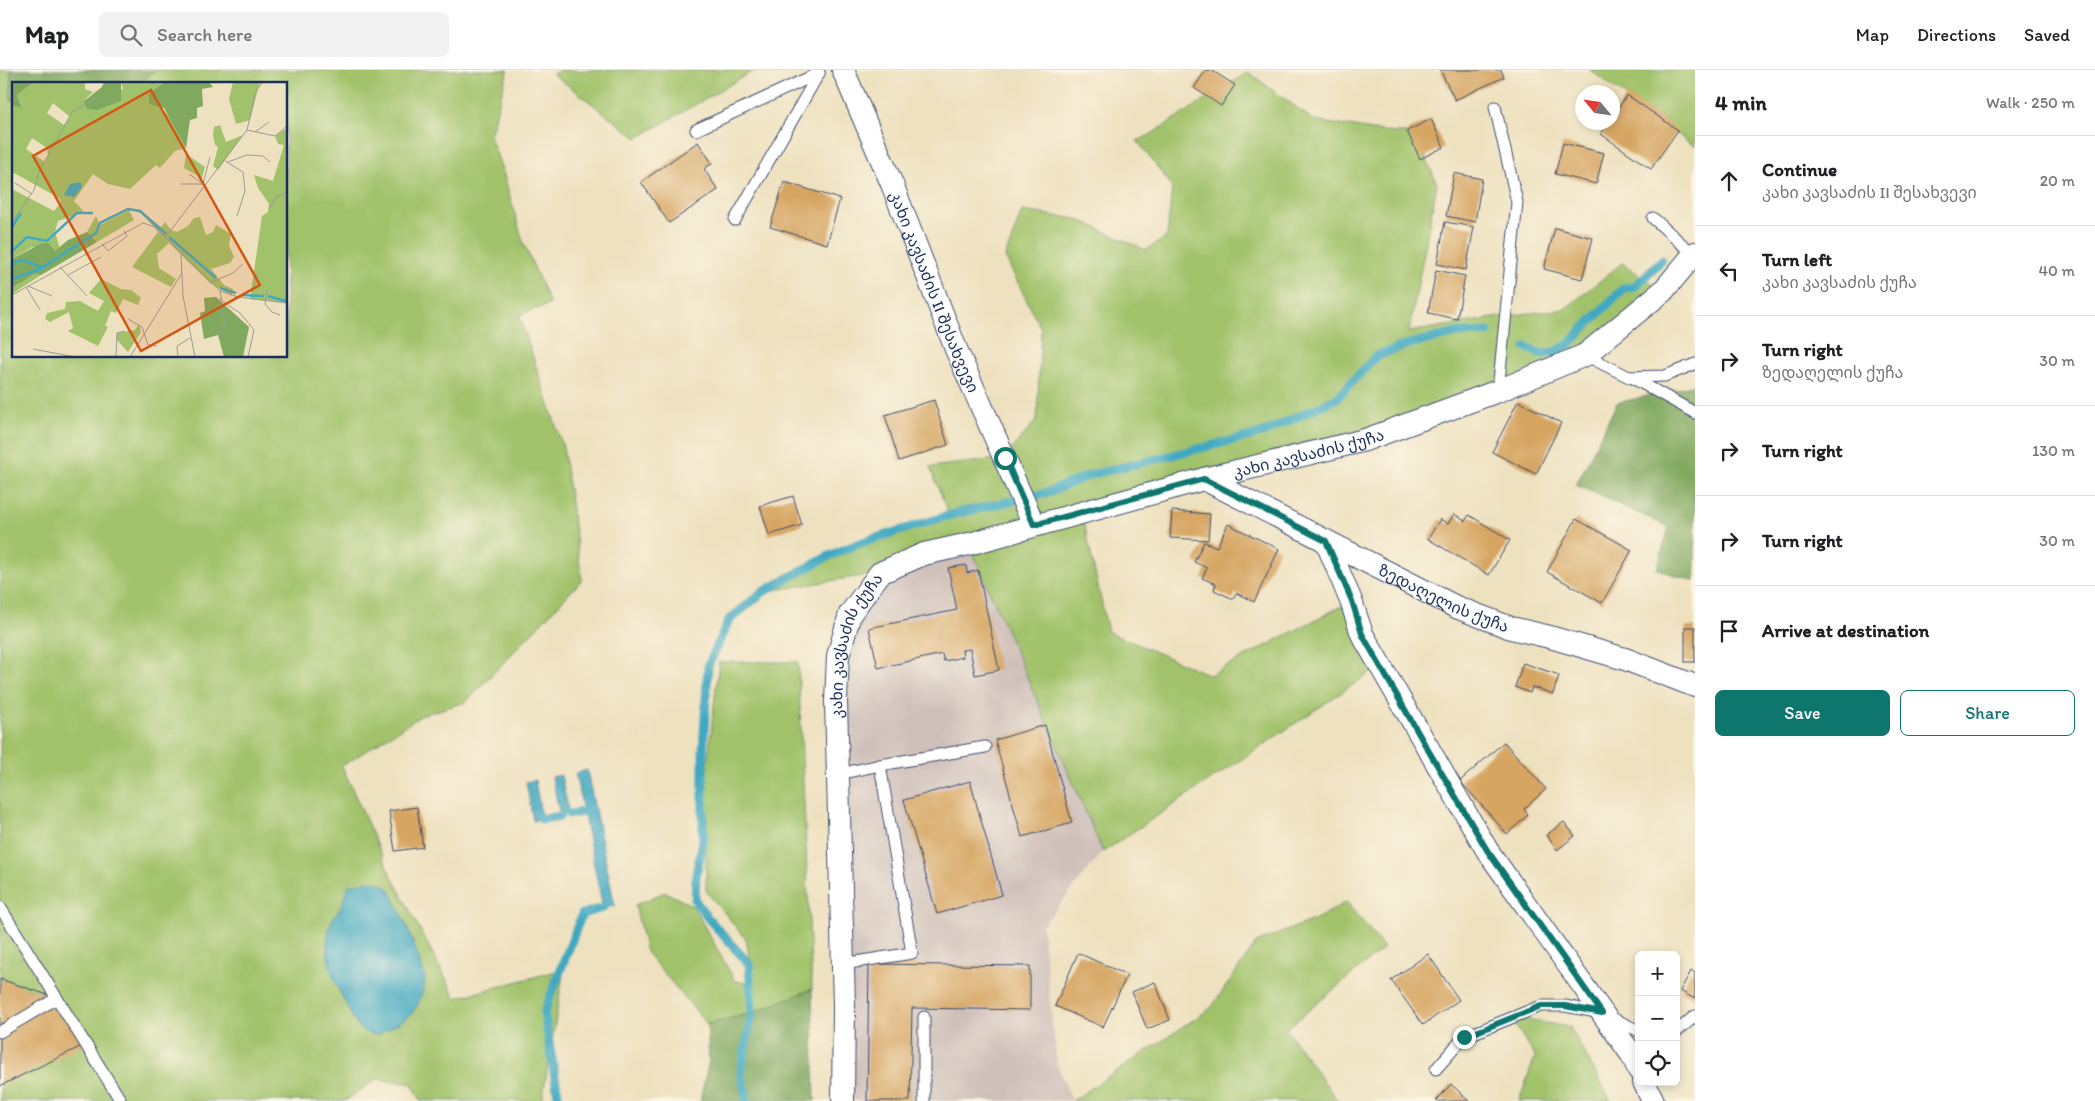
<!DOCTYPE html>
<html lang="en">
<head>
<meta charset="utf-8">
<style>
  :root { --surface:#fff; --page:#f2f2f2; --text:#202124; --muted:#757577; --line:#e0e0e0; --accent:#0f766e }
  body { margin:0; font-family:Itim,"Noto Sans Georgian",sans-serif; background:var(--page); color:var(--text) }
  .controls { position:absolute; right:15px; bottom:15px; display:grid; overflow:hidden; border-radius:8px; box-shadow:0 2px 8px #0003 }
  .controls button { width:45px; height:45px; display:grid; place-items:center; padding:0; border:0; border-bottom:1px solid var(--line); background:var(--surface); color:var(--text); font:25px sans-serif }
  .compass { position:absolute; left:1575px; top:15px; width:45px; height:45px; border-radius:50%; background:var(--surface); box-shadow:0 2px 8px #0003; rotate:299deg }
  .stop { position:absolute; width:15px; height:15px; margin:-11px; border:4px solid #0f766e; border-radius:50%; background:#fff }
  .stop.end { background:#0f766e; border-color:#fff; box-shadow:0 1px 5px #0008 }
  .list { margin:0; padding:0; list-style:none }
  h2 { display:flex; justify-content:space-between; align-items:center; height:65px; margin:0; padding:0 20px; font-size:21px }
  h2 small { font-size:16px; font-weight:400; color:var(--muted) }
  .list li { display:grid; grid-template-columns:32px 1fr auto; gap:15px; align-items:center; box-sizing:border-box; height:90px; padding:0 20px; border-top:1px solid var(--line) }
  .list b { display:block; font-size:19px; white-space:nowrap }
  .list p { margin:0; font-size:16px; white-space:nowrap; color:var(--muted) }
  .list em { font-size:16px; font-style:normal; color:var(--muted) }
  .actions { display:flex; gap:10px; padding:15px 20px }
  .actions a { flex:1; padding:11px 0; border:1px solid var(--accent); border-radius:8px; text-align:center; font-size:18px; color:var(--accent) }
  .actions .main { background:var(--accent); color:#fff }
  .icon { flex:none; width:28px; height:28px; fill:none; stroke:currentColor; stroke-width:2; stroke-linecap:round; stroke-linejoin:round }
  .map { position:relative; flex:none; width:1695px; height:1031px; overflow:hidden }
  header { display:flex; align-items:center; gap:30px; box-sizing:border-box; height:70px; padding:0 25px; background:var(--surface); border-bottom:1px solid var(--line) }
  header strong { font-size:24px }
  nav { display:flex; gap:28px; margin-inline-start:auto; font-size:18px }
  .search { width:350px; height:45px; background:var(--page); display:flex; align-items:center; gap:12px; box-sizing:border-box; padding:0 18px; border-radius:8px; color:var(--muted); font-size:19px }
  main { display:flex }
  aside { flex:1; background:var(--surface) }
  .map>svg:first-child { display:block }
</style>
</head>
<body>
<header>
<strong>Map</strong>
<div class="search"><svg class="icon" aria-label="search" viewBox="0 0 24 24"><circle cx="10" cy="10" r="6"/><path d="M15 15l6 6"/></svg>Search here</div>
<nav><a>Map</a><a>Directions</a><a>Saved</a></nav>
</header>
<main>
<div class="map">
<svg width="1695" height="1031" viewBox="0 0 1695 1031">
  <rect width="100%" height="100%" fill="#fcf5e5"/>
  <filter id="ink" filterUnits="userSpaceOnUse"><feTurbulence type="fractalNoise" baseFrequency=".02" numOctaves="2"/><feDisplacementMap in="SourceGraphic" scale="10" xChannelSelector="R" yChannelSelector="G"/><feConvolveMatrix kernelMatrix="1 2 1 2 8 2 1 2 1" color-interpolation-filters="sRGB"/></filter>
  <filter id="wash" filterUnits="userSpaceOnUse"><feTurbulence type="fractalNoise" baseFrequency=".0096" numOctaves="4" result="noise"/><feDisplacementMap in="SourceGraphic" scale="20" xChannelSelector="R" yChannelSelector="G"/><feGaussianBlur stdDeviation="1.12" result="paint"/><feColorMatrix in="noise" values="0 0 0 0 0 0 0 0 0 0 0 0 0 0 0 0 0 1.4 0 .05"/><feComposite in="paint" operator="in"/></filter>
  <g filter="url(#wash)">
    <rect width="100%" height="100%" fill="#eee1bf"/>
    <path fill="#cfc0ba" d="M969 474 1103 782 1042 856 1057 994 1072 1031H843L839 704 850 544 880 503Z"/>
    <g fill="#a1c26a" stroke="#5e7864">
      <path d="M0 0H11V30L14 31V286H286V14H141L154 0H508L490 66 503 102 523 172 550 234 519 245 563 377 582 510 466 632 422 645 342 696 389 801 456 928 564 899 542 1031H421L412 1014 377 1009 345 1031H0V1016L57 928 0 909Z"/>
      <path d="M559 0H755L637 68 553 4Z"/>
      <path d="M1590 0H1695V77Z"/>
      <path d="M1248 2 1315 51 1393 63H1416L1437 114 1409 262 1505 246 1565 239 1622 193 1663 221 1627 251 1498 321 1082 443 1108 562 1210 605 1351 531 1381 596 1103 782 969 474 880 503 763 522 829 486 860 473 949 445 930 397 1005 388 1037 349 1041 259 1005 187 1022 141 1077 149 1146 180 1167 167 1172 116 1137 71 1150 65Z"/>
      <path d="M719 592H798L812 919 752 943 707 954 646 882 635 835 665 822 693 836 735 911 754 913 746 869 706 821V705Z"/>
      <path d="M1347 832 1384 878 1286 959 1338 1031H1072L1211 938 1256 873 1318 848Z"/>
      <path d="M1510 947 1570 957 1611 1031H1519L1535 987Z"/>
    </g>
    <g fill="#80a85e" stroke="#4e6c5e">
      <path d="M11 0H154L141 14H14V31L11 30Z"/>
      <path d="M1695 315V512L1657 499 1669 457 1576 415 1617 333Z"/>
      <path d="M812 919 815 1031H700L709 990 707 954 752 943Z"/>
    </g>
    <g fill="#41a9c1" stroke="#2e6c90">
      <path d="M587 700 615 836 603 838 575 703Z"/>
      <path d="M561 705 569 744 560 746 552 707Z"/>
      <path d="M535 710 542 749 533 751 526 712Z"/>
      <path d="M369 811C377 812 381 812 387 817 395 824 425 899 425 910 424 919 419 935 413 942 407 950 386 960 377 965 360 964 355 953 348 938 334 911 319 882 332 850 334 845 339 842 341 837 344 830 345 822 349 815Z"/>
    </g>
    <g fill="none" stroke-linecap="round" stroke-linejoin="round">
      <g stroke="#41a9c1" stroke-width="9">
        <path d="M1526 277 1541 284 1555 282 1571 273 1582 260 1624 218 1634 217 1662 190"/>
        <path d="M569 744 583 742"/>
        <path d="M542 749 560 746"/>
        <path d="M559 1031 544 943 582 844 603 838"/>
        <path d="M747 1031 741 1001 752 943 749 894 707 847 695 830 696 805 703 771V680L708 596 729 550 763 522 829 486 860 473 950 445 1046 423 1090 405 1263 363 1337 328 1376 286 1409 274 1457 263 1488 262"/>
      </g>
    </g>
    <g id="blocks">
      <g fill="#d6a562">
        <path d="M1206 0H1211L1235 15 1221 36 1194 18Z"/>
        <path d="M1440 0H1501L1504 7 1455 30Z"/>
        <path d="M1627 25 1678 60 1651 99 1601 64 1608 52H1612V47Z"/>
        <path d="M1431 49 1444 77 1420 89 1407 61Z"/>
        <path d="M698 72 712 93 704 99 718 120 669 153 641 112Z"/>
        <path d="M1563 73 1604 83 1596 114 1555 104Z"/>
        <path d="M1454 103 1482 109 1475 152 1446 146Z"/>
        <path d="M784 112 840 129 827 174 770 157Z"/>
        <path d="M1445 152 1474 157 1466 200 1437 194Z"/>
        <path d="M1555 158 1593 168 1582 209 1544 199Z"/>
        <path d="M1436 200 1465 206 1457 249 1428 243Z"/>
        <path d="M934 330 948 375 899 391 885 345Z"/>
        <path d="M1518 331 1561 353 1536 404 1492 382Z"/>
        <path d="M793 426 802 455 769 465 760 436Z"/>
        <path d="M1172 441 1210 444 1208 470 1170 468Z"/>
        <path d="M1454 444 1465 451 1469 445 1510 470 1489 505 1428 469 1440 449 1448 454Z"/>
        <path d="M1576 449 1632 480 1602 533 1547 502Z"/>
        <path d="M1228 454 1279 479 1254 532 1236 523 1233 529 1214 520 1216 514 1202 508 1207 498 1194 492 1204 472 1217 477Z"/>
        <path d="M966 495 967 503 978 500 999 600 975 605 970 579 962 580 963 587 944 591 942 584 878 598 869 558 957 540 948 498Z"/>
        <rect x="1685" y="557" width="10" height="35"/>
        <path d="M1523 593 1559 605 1553 624 1532 617 1530 623 1515 617Z"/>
        <path d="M1045 655 1072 753 1022 767 995 670Z"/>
        <path d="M1504 672 1546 719 1524 739 1528 745 1507 764 1460 711Z"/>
        <path d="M970 711 1002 825 937 844 904 730Z"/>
        <path d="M417 737 423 777 395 781 389 741Z"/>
        <path d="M1564 752 1575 766 1557 780 1546 765Z"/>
        <path d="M1078 883 1127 905 1103 957 1055 936Z"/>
        <path d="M1428 884 1459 930 1423 955 1391 910Z"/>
        <path d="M869 894 1030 896V940L912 938 910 1031H867Z"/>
        <path d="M1691 901 1695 903V929L1680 921Z"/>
        <path d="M0 909 57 928 86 974 0 1016Z"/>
        <path d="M1155 912 1170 950 1147 959 1132 922Z"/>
        <path d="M1451 1014 1469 1031H1436Z"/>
      </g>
    </g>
  </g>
  <g filter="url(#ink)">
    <use href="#blocks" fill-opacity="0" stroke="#3b4a6d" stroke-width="1"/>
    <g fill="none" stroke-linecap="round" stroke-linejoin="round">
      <defs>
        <g id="service">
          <path d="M1495 37 1517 132 1498 321"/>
          <path d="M696 60 819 3"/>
          <path d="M1653 148 1694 185"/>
          <path d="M735 150 819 3 816 0"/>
          <path d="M1585 285 1629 307 1665 306 1695 294"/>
          <path d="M1631 307 1695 343"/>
          <path d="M880 695 985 677"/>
          <path d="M839 704 880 695 912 883 843 894"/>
          <path d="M0 837 121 1031"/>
          <path d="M924 947V1031"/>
          <path d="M0 962 57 928"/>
          <path d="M1676 962 1695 946"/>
          <path d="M1436 999 1464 967 1541 936H1565L1602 943 1639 961"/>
        </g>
        <g id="minor">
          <path id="s1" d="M843 0 892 114 956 279 1034 455"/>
          <path id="s2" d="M1204 409 1456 537 1511 558 1550 567 1625 589 1695 616"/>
          <path d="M1326 471 1351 531 1362 564 1487 780 1632 985 1639 1000"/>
          <path d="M1644 1012 1653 1031"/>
          <path id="s3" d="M843 1031 844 935 836 631 838 586 850 544 880 503 924 484 969 474 1204 409 1365 370 1498 321 1585 285 1663 221 1695 183"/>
        </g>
      </defs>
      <use href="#service" stroke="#3b4a6d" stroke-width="13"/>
      <use href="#minor" stroke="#3b4a6d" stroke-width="24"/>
      <use href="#service" stroke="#fff" stroke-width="11"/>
      <use href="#minor" stroke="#fff" stroke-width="22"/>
    </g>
  </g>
  <g fill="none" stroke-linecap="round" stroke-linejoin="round" filter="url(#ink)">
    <path stroke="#0f766e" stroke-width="6" d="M1005 388 1034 455 1204 409 1326 471 1352 531 1362 564 1424 673 1487 780 1602 943 1565 936H1541L1464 967"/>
  </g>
  <g text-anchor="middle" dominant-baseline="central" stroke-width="4.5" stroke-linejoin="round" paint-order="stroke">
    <g font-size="16" fill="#1b2f5e" stroke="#fcf5e5">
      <text stroke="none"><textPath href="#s1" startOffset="240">კახი კავსაძის II შესახვევი</textPath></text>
      <text stroke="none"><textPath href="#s3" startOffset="985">კახი კავსაძის ქუჩა</textPath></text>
      <text stroke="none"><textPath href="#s2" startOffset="268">ზედაღელის ქუჩა</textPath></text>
      <text stroke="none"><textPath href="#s3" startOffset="460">კახი კავსაძის ქუჩა</textPath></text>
    </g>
  </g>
  <g transform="translate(12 12)">
    <rect width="275" height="275" fill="#eee1bf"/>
    <path d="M22 0H73V7L81 10 72 18 111 7 109 0H153L137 11 159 37 174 66 163 69 148 86 144 83 118 107 96 102 81 92 62 119 72 130 46 139 43 150 48 167 42 169 20 165 0 177V107L42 129 49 120 47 116 2 91 0 93V23L10 25 5 13ZM41 21 58 35 52 43 35 31ZM20 56 35 66 36 74 33 80 14 67ZM221 0H251L247 3 238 38 224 42 217 17ZM208 43 214 60 231 53 206 88 201 84 206 65 203 63 201 52 202 45ZM275 46V221L238 217 250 134 256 130 257 122 246 106 242 93 261 99 272 63 266 62 263 54ZM174 72 193 85 190 96 172 86ZM117 128 122 138 85 160 75 150 84 134 87 141 82 153 90 142ZM128 129 149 145 153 140 159 148 165 150 176 144 182 136 188 135 194 153 201 150 204 143 219 152 217 163 222 175 218 181 199 187 212 203 221 207 220 214 198 201 157 161 145 172 147 186 164 197 159 205 120 185 146 150ZM23 192 29 193 0 212V206ZM89 197 109 207 119 208 129 216 126 223 111 217 104 231 99 229 93 244 96 245 86 264 56 249 61 246 57 230 38 240 33 237 35 231 53 227 54 220 68 219 86 229 92 219 77 211ZM127 242 129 250 116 270 105 258V251L123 248Z" fill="#a1c26a" fill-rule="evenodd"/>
    <path d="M0 0H22L5 13 10 26 0 23ZM92 0H109V19L85 28 75 27 72 19 90 5ZM153 0H197L201 5 190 7 191 24 185 26V36L178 38 174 66 152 26 137 22V11ZM75 150 85 160 29 193 23 192 0 206V177L30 161H36L43 169 56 158ZM204 215 237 245 231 275H212L206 253 192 257 188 231 193 229 192 216Z" fill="#80a85e"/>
    <path d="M68 100 70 105 62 115 52 113 58 102Z" fill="#41a9c1"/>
    <path fill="none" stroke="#41a9c1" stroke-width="2.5" d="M0 145 9 131M157 155 204 196M0 169 15 155 35 159 65 131H81M0 181 11 178 29 185M0 197 28 187 84 151 88 141 116 127 128 129 154 152M208 206 224 211M230 213 252 214M256 214 273 219 275 216"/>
    <path fill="none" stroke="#9a9a98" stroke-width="1" d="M235 48 263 54 275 44M243 50 257 40M213 79 231 90 233 109 225 134M216 80 235 73 251 74 258 80M177 92 191 102M3 101 20 112M169 102H191L198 75M257 127 264 115 275 110M0 140 22 108 27 90 60 30 86 15M153 156 235 48 244 9 251 0M90 162 96 169 115 154 112 149M169 173 171 214 183 275M48 185 75 214M56 193 89 175M198 201 221 191 231 182M16 204 40 214M14 205 28 228M255 208 253 222 260 230 268 233M208 209 210 219 228 231 242 248 236 275M0 213 131 141 143 145 208 209 226 215 275 221M116 237 130 245 136 263 145 264M208 251 214 238 208 228V216M21 267 63 275M104 275 105 251 113 249M118 275 170 191M166 275 165 264 178 256"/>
    <path fill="#d45514" fill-opacity="0.15" stroke="#d45514" stroke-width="2.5" d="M139 8 248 203 129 269 21 74Z"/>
    <rect width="275" height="275" fill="none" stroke="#1b2f5e" stroke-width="2.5"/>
  </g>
</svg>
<div class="controls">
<button>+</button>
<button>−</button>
<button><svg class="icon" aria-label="locate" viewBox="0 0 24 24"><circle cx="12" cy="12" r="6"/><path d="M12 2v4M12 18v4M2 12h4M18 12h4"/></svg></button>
</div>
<svg class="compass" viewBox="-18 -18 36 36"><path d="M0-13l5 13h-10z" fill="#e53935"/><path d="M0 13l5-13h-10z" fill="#757577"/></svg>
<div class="stop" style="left:1005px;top:388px"></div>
<div class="stop end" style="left:1464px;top:967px"></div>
</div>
<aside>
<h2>4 min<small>Walk · 250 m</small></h2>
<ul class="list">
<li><svg class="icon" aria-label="ahead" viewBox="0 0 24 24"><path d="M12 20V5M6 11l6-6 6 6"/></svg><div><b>Continue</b><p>კახი კავსაძის II შესახვევი</p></div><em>20 m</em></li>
<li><svg class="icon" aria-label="left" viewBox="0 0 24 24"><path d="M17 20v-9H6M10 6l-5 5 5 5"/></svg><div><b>Turn left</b><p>კახი კავსაძის ქუჩა</p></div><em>40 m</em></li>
<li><svg class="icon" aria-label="right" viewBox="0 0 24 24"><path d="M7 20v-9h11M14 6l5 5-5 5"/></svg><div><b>Turn right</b><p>ზედაღელის ქუჩა</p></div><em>30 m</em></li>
<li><svg class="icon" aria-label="right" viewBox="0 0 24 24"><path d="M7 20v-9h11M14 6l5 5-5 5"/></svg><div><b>Turn right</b></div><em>130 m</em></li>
<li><svg class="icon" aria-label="right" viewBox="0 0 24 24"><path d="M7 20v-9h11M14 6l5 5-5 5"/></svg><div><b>Turn right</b></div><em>30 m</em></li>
<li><svg class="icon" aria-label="arrive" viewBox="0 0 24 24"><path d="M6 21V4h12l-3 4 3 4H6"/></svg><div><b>Arrive at destination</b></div></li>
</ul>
<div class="actions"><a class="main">Save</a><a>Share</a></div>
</aside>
</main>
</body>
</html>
